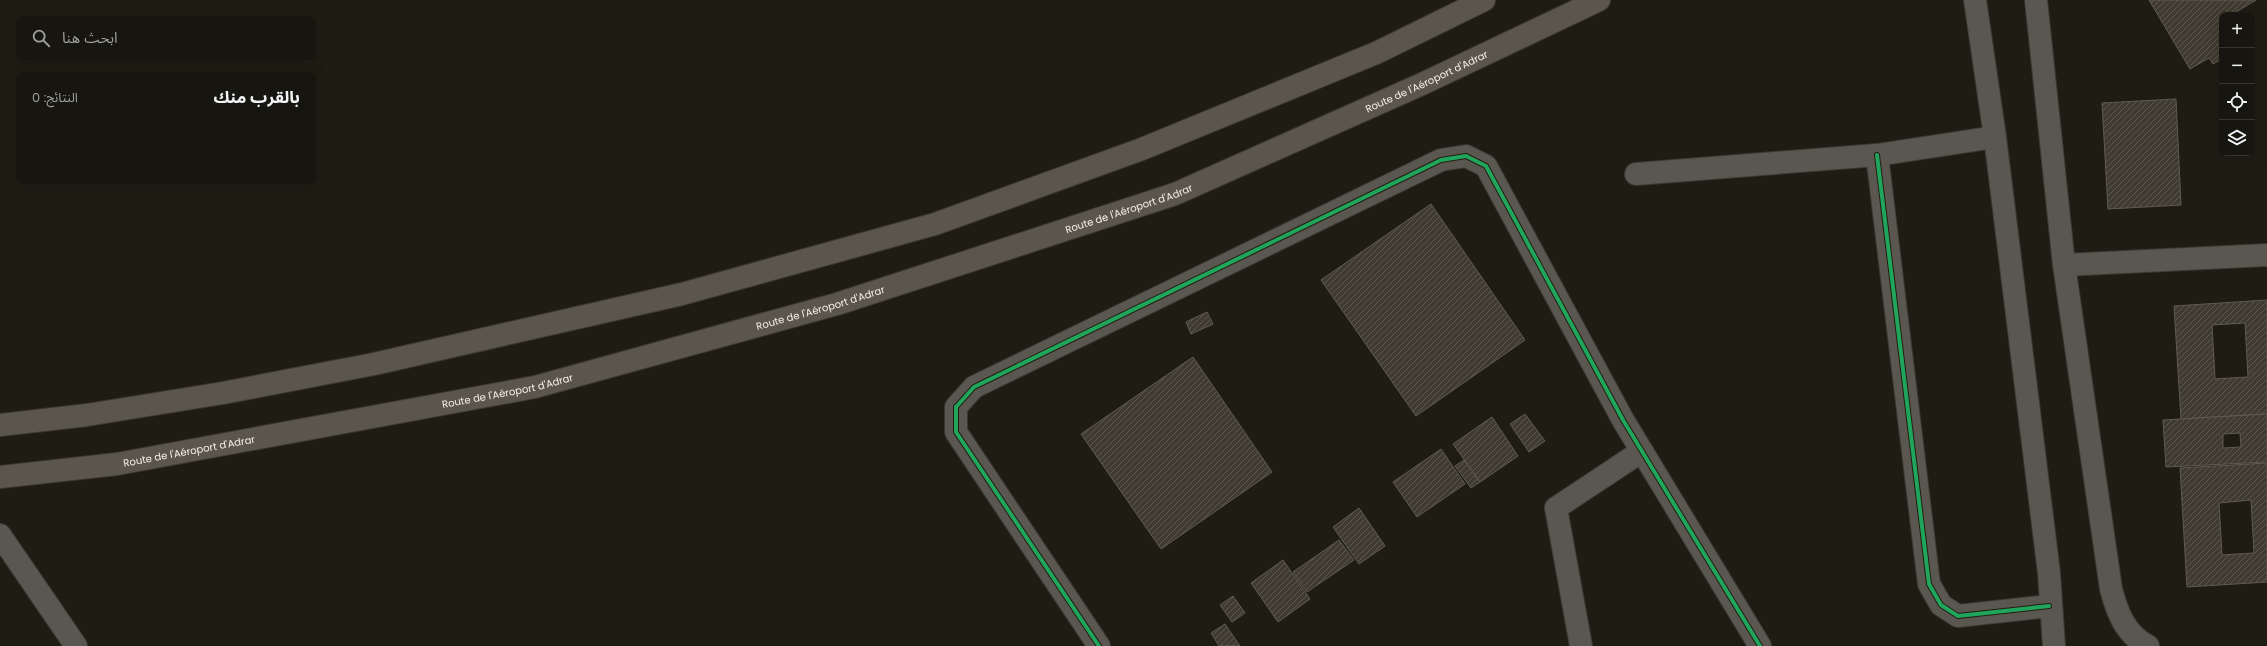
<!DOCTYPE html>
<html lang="ar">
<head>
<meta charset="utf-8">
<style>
  :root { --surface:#17150f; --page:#24221d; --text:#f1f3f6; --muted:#9e9f9e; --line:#36342f }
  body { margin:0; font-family:Poppins,"Noto Sans Arabic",sans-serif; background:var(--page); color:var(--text); direction:rtl }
  .controls { position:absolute; right:12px; top:12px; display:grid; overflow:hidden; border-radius:8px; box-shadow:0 4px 16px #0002 }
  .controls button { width:36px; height:36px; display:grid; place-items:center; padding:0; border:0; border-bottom:1px solid var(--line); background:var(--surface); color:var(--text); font:20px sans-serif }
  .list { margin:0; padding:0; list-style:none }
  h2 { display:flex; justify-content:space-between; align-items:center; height:52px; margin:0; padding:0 16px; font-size:17px }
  h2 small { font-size:13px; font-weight:400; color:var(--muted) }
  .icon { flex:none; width:22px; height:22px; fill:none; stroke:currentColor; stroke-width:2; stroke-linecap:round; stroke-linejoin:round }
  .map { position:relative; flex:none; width:2267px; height:646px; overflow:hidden; direction:ltr }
  .search { position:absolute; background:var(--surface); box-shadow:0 4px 16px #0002; left:16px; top:16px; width:300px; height:44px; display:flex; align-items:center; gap:10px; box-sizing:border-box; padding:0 14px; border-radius:8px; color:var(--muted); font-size:15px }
  .panel { position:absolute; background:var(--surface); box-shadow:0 4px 16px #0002; left:16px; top:72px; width:300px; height:112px; border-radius:8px; direction:rtl }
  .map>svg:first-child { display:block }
</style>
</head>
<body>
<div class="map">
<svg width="2267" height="646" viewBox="0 0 2267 646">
  <defs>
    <pattern id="building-hatch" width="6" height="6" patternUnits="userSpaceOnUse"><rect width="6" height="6" fill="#403b30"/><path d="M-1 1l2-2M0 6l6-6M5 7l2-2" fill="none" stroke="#5c584e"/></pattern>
  </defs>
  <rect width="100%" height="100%" fill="#1f1c14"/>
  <g fill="url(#building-hatch)" stroke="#5e5b54" fill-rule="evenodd">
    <path d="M2149 0H2256L2231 15H2222V59L2213 64 2209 58 2190 69Z"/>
    <path d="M2176 99 2181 205 2108 209 2102 103Z"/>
    <path d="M1431 204 1525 340 1416 416 1321 280Z"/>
    <path d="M2267 300V414L2181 419 2174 306ZM2245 323 2248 377 2215 379 2212 325Z"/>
    <path d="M1207 312 1213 324 1191 334 1186 322Z"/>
    <path d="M1193 357 1272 472 1161 549 1081 434Z"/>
    <path d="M1525 414 1545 441 1529 452 1510 424Z"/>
    <path d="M2267 414V462L2166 467 2163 420ZM2240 433 2241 447 2223 448V434Z"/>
    <path d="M1492 417 1518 456 1480 482 1453 444Z"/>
    <path d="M1441 449 1465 484 1417 517 1393 482Z"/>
    <path d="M1464 460 1480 482 1471 488 1455 466Z"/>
    <path d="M2267 463V582L2187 587 2180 468ZM2251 500 2254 553 2222 555 2219 503Z"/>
    <path d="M1359 508 1385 546 1359 564 1333 527Z"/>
    <path d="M1339 540 1354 560 1307 592 1293 572Z"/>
    <path d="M1283 560 1310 599 1278 622 1251 583Z"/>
    <path d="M1233 596 1245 613 1232 622 1220 605Z"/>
    <path d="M1225 624 1240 646H1219L1211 633Z"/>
  </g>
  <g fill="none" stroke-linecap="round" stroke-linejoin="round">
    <defs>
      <g id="minor">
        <path d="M1975 0 1995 137 2049 573 2054 646"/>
        <path d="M2036 0 2064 265 2111 589C2117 612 2125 634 2148 646"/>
        <path d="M1877 155 1929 584 1941 605 1958 616 2049 606"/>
        <path d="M1636 174 1877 155 1995 137"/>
        <path d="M2064 265 2267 255"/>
        <path d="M0 535 76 646"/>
        <path d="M1099 646 956 432V407L974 387 1441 160 1466 156 1486 166 1623 420 1760 646"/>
        <path d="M1581 646 1556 508 1642 451"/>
      </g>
      <g id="major">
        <path d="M0 425 87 415 223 393 374 364 682 294 935 224 1142 149 1376 53 1484 0"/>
        <path id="s1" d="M0 477 117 464 535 387 837 304 1175 194 1422 84 1599 0"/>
      </g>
    </defs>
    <use href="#minor" stroke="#3c3833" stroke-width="24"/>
    <use href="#major" stroke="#3c3833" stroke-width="24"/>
    <use href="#minor" stroke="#5a5750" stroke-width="22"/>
    <use href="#major" stroke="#5b564c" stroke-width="22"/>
    <defs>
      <g id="cycleway">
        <path d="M1877 155 1929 584 1941 605 1958 616 2049 606"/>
        <path d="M1099 646 956 432V407L974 387 1441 160 1466 156 1486 166 1623 420 1760 646"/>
      </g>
    </defs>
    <use href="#cycleway" stroke="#241d10" stroke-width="6"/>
    <use href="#cycleway" stroke="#20a55d" stroke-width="4"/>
  </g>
  <g text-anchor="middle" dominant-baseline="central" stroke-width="4" stroke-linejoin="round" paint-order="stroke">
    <g font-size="10" fill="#f5f0e7" stroke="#241d10">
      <text stroke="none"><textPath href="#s1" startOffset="1487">Route de l'Aéroport d'Adrar</textPath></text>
      <text stroke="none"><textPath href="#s1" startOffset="1163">Route de l'Aéroport d'Adrar</textPath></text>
      <text stroke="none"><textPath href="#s1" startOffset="839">Route de l'Aéroport d'Adrar</textPath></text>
      <text stroke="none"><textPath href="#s1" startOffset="515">Route de l'Aéroport d'Adrar</textPath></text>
      <text stroke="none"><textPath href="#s1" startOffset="191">Route de l'Aéroport d'Adrar</textPath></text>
    </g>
  </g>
</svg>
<div class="controls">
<button>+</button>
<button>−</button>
<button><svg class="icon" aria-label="locate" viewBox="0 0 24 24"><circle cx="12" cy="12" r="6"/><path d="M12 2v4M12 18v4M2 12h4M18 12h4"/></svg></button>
<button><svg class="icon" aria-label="layers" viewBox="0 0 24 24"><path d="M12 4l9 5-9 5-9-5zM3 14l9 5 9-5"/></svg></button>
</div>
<div class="search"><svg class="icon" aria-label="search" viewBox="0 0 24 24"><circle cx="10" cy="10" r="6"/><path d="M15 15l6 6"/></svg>ابحث هنا</div>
<section class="panel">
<h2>بالقرب منك<small>النتائج: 0</small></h2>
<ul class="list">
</ul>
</section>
</div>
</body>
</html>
